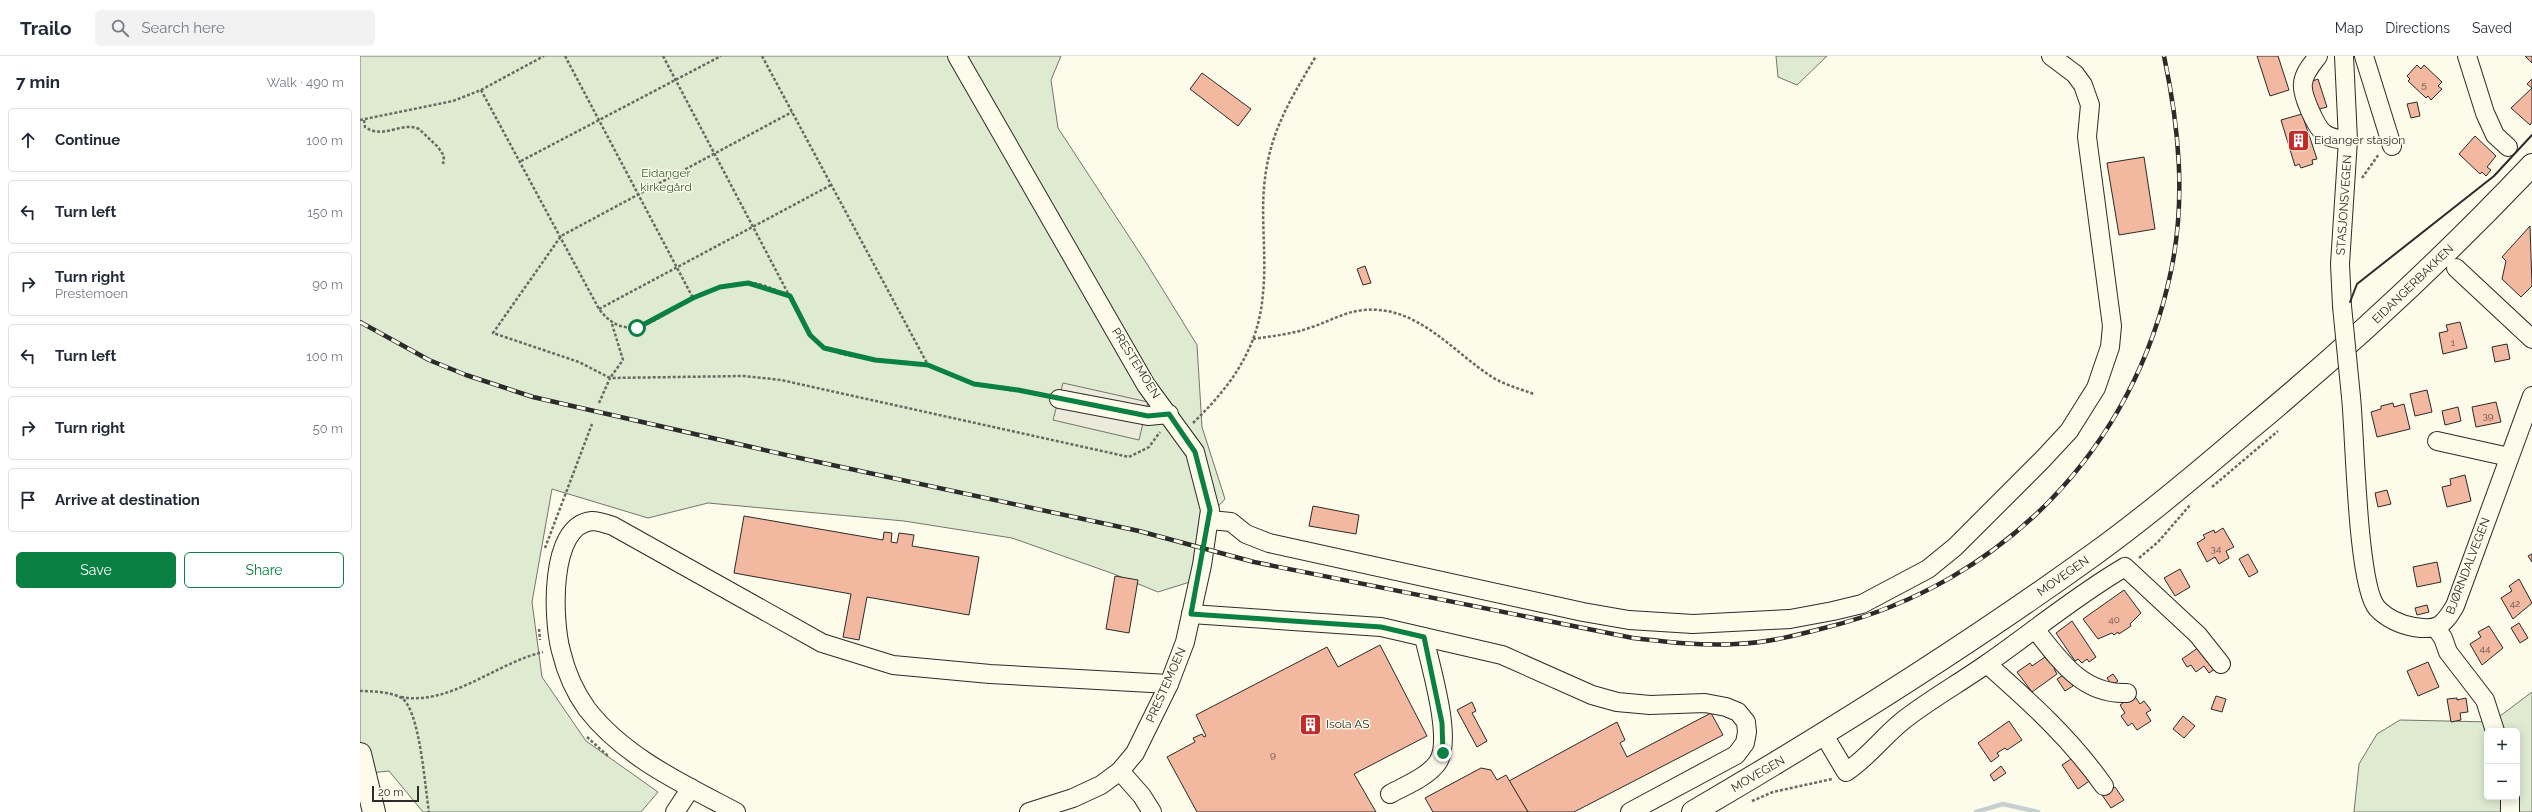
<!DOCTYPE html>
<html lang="en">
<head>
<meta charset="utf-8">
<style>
  :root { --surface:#fff; --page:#f2f2f3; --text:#1f2937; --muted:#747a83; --line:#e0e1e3; --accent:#0b8043 }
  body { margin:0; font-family:Raleway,sans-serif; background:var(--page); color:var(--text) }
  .controls { position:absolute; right:12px; bottom:12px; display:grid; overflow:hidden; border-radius:6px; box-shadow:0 2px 10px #0003 }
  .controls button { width:36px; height:36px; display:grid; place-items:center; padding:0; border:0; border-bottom:1px solid var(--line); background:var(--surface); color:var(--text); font:20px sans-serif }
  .scale { position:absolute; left:12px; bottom:10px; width:47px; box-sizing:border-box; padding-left:4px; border:2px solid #2b2b2b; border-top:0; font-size:11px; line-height:14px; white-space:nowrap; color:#2b2b2b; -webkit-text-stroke:3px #fdfbea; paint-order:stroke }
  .stop { position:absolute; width:12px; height:12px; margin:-9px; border:3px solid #0b8043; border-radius:50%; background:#fff }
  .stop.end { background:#0b8043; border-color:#fff; box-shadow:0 1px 4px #0008 }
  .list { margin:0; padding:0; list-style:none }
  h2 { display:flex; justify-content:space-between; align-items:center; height:52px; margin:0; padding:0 16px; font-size:17px }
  h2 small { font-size:13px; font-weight:400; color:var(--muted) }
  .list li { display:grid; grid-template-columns:26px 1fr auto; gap:12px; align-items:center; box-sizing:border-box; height:64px; margin:0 8px 8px; padding:0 8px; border:1px solid var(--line); border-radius:6px }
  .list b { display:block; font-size:15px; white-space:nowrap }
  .list p { margin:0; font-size:13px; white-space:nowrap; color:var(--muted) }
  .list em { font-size:13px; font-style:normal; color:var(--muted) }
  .actions { display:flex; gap:8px; padding:12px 16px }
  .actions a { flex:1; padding:9px 0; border:1px solid var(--accent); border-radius:6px; text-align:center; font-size:14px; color:var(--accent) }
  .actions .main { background:var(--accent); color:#fff }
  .icon { flex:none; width:22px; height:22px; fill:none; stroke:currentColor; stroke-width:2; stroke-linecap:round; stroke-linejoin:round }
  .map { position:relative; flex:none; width:2172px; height:756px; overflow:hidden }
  header { display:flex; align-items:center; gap:24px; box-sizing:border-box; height:56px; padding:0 20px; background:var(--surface); border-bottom:1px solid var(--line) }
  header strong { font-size:19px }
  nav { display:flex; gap:22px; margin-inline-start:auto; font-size:14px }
  .search { width:280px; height:36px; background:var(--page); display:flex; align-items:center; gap:10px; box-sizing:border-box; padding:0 14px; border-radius:6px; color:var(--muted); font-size:15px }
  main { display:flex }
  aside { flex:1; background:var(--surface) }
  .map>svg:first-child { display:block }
</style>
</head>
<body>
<header>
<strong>Trailo</strong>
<div class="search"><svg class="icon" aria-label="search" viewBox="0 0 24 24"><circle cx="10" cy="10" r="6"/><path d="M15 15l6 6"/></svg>Search here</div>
<nav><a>Map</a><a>Directions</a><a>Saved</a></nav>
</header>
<main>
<aside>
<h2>7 min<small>Walk · 490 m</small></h2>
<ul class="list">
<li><svg class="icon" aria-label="ahead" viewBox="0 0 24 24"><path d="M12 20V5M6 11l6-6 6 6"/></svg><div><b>Continue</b></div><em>100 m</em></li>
<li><svg class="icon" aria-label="left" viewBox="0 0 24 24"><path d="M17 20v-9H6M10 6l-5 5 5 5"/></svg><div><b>Turn left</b></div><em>150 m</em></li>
<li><svg class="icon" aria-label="right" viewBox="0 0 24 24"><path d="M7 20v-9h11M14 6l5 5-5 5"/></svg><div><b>Turn right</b><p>Prestemoen</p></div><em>90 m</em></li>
<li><svg class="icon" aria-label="left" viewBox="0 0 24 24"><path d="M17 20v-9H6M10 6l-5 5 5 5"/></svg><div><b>Turn left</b></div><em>100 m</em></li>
<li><svg class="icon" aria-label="right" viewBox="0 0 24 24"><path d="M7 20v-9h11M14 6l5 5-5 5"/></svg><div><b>Turn right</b></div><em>50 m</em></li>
<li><svg class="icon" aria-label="arrive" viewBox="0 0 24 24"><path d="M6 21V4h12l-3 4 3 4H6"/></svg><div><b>Arrive at destination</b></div></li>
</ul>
<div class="actions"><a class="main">Save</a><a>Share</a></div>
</aside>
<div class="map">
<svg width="2172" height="756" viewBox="0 0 2172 756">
  <rect width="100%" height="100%" fill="#fdfbea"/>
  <g fill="#deebd1" stroke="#74746e" fill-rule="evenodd">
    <path d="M0 0H701L691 24 698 72 787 208 837 289 842 371 865 443 849 460 833 525 798 536 754 518 652 482 544 465 348 447 288 462 192 433 172 546 182 621 226 685 298 736 281 756H63L29 715 0 718Z"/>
    <path d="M1416 0H1467L1437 29 1418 21Z"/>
    <path d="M2172 636V756H1994L1999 708 2017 678 2040 664 2132 666ZM2127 675H2157V741H2127Z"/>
  </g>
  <path fill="#eceadb" stroke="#74746e" d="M703 327 788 346 779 384 693 364Z"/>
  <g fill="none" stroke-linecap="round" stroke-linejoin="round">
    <path stroke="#c7d0d0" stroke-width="4.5" d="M1616 756 1643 748 1678 756"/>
  </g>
  <g fill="#f2b8a0" stroke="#2b2b2b">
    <path d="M1897 0H1918L1929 34 1910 40Z"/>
    <path d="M2165 0H2172V7Z"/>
    <path d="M2057 9 2061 13 2064 9 2082 26 2078 30 2082 33 2071 44 2068 40 2066 42 2048 25 2050 23 2047 20Z"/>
    <path d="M842 17 891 53 878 70 830 33Z"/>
    <path d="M1958 23 1967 51 1956 54 1947 27Z"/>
    <path d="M2172 23V66L2170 69 2151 52 2172 32 2167 28Z"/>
    <path d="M2057 46 2060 60 2051 62 2047 48Z"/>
    <path d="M1942 58 1957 103 1952 104 1953 108 1941 112 1939 108 1935 110 1921 64Z"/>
    <path d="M2115 80 2136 100 2127 111 2131 114 2126 120 2122 116 2120 118 2099 98Z"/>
    <path d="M1784 101 1795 173 1759 179 1747 107Z"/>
    <path d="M2170 170 2172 230 2161 241 2142 223 2146 205 2142 201Z"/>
    <path d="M1005 210 1011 227 1003 229 997 213Z"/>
    <path d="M2100 266 2107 292 2083 298 2079 277 2088 275 2086 269Z"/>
    <path d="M2147 288 2150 303 2135 306 2132 291Z"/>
    <path d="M2067 334 2072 356 2055 360 2050 338Z"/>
    <path d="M2136 346 2141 366 2116 371 2112 351Z"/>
    <path d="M2033 347 2034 351 2044 348 2050 373 2017 381 2011 356 2021 353V350Z"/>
    <path d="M2098 351 2101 365 2085 369 2082 355Z"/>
    <path d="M2105 419 2111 445 2087 451 2082 431 2091 429 2090 423Z"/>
    <path d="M2027 434 2031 448 2018 451 2015 437Z"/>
    <path d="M953 450 999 459 996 478 949 470Z"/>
    <path d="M384 460 523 484 524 476 532 477 531 486 537 487 539 477 554 479 552 490 619 501 609 559 507 541 499 584 483 581 491 538 374 517Z"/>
    <path d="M1863 472 1874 491 1866 495 1869 502 1859 508 1855 501 1847 506 1837 487 1845 482 1843 479 1854 474 1855 477Z"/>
    <path d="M1888 498 1898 516 1889 521 1879 503Z"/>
    <path d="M2172 498V506L2168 500Z"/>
    <path d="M2077 506 2081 526 2057 531 2053 511Z"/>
    <path d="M1820 513 1830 531 1815 540 1804 522Z"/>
    <path d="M755 520 778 524 769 577 746 573Z"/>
    <path d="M2159 523 2172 547 2153 563 2141 542 2152 535 2149 530Z"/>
    <path d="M1764 534 1781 557 1770 568 1771 570 1759 578 1758 576 1754 579 1752 577 1738 583 1723 563Z"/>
    <path d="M2067 549 2069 556 2057 559 2055 552Z"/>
    <path d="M1712 565 1736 601 1729 606 1727 603 1722 607 1718 603 1715 605 1696 577Z"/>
    <path d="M2159 567 2168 582 2160 587 2151 572Z"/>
    <path d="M2129 570 2143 592 2122 609 2110 588 2121 581 2118 576Z"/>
    <path d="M1020 589 1067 680 994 718 1016 756H837L807 701 835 686 833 682 842 678 844 681 846 680 836 659 967 591 978 611Z"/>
    <path d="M1842 589 1858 611 1849 617 1844 610 1836 616 1831 609 1827 611 1822 603Z"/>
    <path d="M1685 601 1695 612 1694 613 1697 618 1672 636 1657 616 1670 607 1672 610Z"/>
    <path d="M2068 606 2079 631 2058 640 2047 615Z"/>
    <path d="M1705 618 1713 630 1705 635 1697 623Z"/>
    <path d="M1753 618 1758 625 1752 629 1747 622Z"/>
    <path d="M1774 639 1780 648 1784 645 1791 654 1786 657 1791 665 1777 674 1772 667 1768 670 1761 660 1765 657 1760 649Z"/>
    <path d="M1856 640 1866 643 1862 656 1851 653Z"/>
    <path d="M2097 642V644L2106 642 2108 656 2100 657 2101 664 2091 666 2087 643Z"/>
    <path d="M1112 646 1116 655 1112 657 1127 685 1117 691 1097 654Z"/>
    <path d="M1351 657 1363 679 1214 756H1168L1149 725 1257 666 1265 684 1260 687 1267 701Z"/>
    <path d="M1823 660 1835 670 1824 682 1813 673Z"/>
    <path d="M1649 665 1662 684 1647 694 1645 692 1637 697 1639 700 1631 706 1618 687Z"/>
    <path d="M1717 699 1735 721 1718 733 1702 709Z"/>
    <path d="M1641 710 1646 717 1634 725 1630 719Z"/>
    <path d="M1121 712 1131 714 1137 724 1146 719 1168 756H1073L1065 742Z"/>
    <path d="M1755 731 1764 744 1751 752 1742 739Z"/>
  </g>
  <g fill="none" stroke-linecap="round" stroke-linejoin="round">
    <defs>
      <g id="minor">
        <path d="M597 0 786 329 835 396 850 454 842 509 825 586 809 628 775 697 760 715 741 729 713 742 669 756"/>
        <path d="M1958 0C1952 8 1944 17 1943 27 1941 38 1956 72 1965 78 1972 83 1979 83 1988 84"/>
        <path d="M2004 0 2032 90"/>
        <path d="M2107 0 2125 57 2135 79 2148 91"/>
        <path d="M2096 212 2172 283"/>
        <path d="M1982 250 1980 208 1988 84 1984 0"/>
        <path d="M1991 341C1995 378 1997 530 2017 552 2026 562 2041 569 2054 571 2078 575 2083 570 2095 550L2172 340"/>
        <path d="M699 343 788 360 809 358"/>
        <path d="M2077 385 2149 401"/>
        <path d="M850 464 871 466 886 478 909 487 1223 556 1269 564 1333 568 1430 563 1473 555 1502 548 1568 513 1595 491 1683 403 1709 375 1736 332 1750 291 1752 270 1727 81 1730 49 1723 29 1715 18 1691 0"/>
        <path d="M831 558 1021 571 1142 599 1232 639 1257 646 1290 649 1345 647 1366 651 1378 656 1386 666 1387 676 1385 687 1376 699 1270 756"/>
        <path d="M2076 572 2083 582 2088 596 2125 644 2135 675"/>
        <path d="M1675 573C1700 605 1723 639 1767 637"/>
        <path d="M1627 608C1670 646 1711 683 1744 730"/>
        <path d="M1464 679 1486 716C1509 701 1524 679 1545 663 1571 643 1601 626 1628 607 1674 575 1717 539 1765 511L1838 579 1861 608"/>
        <path d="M760 715 782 740 792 756"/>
        <path d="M1030 738C1044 730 1068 721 1078 706 1093 683 1070 609 1064 581"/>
        <path d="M315 756 331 732"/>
        <path d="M376 756C323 728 264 701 227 653 214 635 206 616 201 595 193 566 188 469 232 465 239 465 247 468 253 470L462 587 533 609 630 618 809 628"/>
        <path d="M2150 756V741"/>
      </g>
      <path id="major" d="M1333 756C1470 676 1604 592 1733 499 1786 461 1837 418 1887 375 1987 292 2083 203 2172 109"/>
      <path id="highway" d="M0 698 14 756"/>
    </defs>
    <use href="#minor" stroke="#2b2b2b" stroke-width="20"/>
    <use href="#major" stroke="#2b2b2b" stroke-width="24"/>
    <use href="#highway" stroke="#2b2b2b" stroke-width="24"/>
    <g stroke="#6a6964" stroke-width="2.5" stroke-dasharray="3 2" stroke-linecap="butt">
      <path d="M205 0 333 242"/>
      <path d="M303 0 450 279C476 309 531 301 566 309 583 313 598 324 615 328 638 333 661 335 684 340"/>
      <path d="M402 0 568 309"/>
      <path d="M121 34 239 253C269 293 301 258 334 241 350 233 368 228 386 227 401 226 417 235 430 240"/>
      <path d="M0 64 93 45 121 34 184 0"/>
      <path d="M4 64 5 71C24 84 41 65 59 73L78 91 84 100 83 108"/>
      <path d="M161 105 361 0"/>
      <path d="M2002 122 2019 98"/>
      <path d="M239 253 471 129"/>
      <path d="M252 268 263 304 250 322 219 306 133 277 201 180 432 56"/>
      <path d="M893 283C913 280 933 278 952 271 970 265 984 256 1004 254 1057 249 1092 295 1132 321 1145 329 1160 333 1174 338"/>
      <path d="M239 347 250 322 384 320 421 324 769 401 789 391 800 376"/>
      <path d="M833 367C871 330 899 292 903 237 907 199 900 160 905 122 911 73 932 41 956 0"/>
      <path d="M1852 431 1918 375"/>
      <path d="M185 492 232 368"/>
      <path d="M1779 502 1798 486 1831 448"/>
      <path d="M179 573 180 584"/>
      <path d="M0 635C12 635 29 636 40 641 60 650 65 733 69 756"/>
      <path d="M41 641C90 650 136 607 183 596"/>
      <path d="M227 681 248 700"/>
      <path d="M1392 745 1413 736 1472 723"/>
    </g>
    <use href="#minor" stroke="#fdfbea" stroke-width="18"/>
    <use href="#major" stroke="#fdfbea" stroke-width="22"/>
    <use href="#highway" stroke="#fdfbea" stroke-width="22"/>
    <defs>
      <path id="rail" d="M0 266 69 304 106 319 173 341 435 401 779 475 894 506 1273 582C1307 586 1341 590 1376 588 1407 587 1438 579 1468 571 1643 527 1774 393 1811 215 1826 143 1819 71 1804 0"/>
    </defs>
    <use href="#rail" stroke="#2b2b2b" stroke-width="4.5"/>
    <use href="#rail" stroke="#fdfbea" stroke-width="3" stroke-dasharray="9" stroke-linecap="butt"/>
    <defs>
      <path id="minor-bridge" d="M1982 250 1991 341"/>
    </defs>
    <use href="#minor-bridge" stroke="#2b2b2b" stroke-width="20" stroke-linecap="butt"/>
    <use href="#minor-bridge" stroke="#fdfbea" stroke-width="18"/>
    <path stroke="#2b2b2b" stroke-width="2" d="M1990 246 1997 228 2134 120 2172 79"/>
  </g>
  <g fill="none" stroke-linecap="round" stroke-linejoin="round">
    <path stroke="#0b8043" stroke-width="5" d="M277 272 333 242 360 231 388 227 430 240 450 279 464 292 515 304 568 309 614 328 658 334 788 360 809 358 835 396 850 454 831 558 1021 571 1064 581 1082 667 1083 697"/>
  </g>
  <defs>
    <symbol id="building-square" viewBox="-11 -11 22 22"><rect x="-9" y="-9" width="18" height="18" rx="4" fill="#c62828" stroke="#fdfbea"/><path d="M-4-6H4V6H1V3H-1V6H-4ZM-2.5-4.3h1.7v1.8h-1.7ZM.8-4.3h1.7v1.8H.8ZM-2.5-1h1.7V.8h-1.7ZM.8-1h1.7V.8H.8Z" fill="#fff"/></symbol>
  </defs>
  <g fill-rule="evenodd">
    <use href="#building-square" x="1926" y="72" width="25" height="25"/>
    <use href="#building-square" x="938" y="656" width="25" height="25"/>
  </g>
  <g text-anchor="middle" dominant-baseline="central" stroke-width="3" stroke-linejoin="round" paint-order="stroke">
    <g font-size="10" fill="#5d4e48">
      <text x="2064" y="28">5</text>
      <text x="2093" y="286">1</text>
      <text x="2128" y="359">39</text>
      <text x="1856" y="492">34</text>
      <text x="2155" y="547">42</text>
      <text x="1754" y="563">40</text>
      <text x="2125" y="592">44</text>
      <text x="913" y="698">9</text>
    </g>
    <g font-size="12" fill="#2b2b2b" stroke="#fdfbea" text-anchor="start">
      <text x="1954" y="84">Eidanger stasjon</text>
      <text x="966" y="668">Isola AS</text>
    </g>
    <g font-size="12" fill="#34623c" stroke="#fdfbea">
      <text x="306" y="117">Eidanger<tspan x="306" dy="14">kirkegård</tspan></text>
    </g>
    <g font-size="12" fill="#2b2b2b" stroke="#fdfbea">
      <text transform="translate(1984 149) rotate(-86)">STASJONSVEGEN</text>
      <text transform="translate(2053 228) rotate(-44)">EIDANGERBAKKEN</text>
      <text transform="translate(776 307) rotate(58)">PRESTEMOEN</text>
      <text transform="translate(2108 510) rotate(-69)">BJØRNDALVEGEN</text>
      <text transform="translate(1703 520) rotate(-35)">MOVEGEN</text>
      <text transform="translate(806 629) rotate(-66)">PRESTEMOEN</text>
      <text transform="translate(1398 718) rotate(-30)">MOVEGEN</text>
    </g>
  </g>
</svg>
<div class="controls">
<button>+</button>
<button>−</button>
</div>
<div class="scale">20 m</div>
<div class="stop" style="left:277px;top:272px"></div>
<div class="stop end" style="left:1083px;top:697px"></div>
</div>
</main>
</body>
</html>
